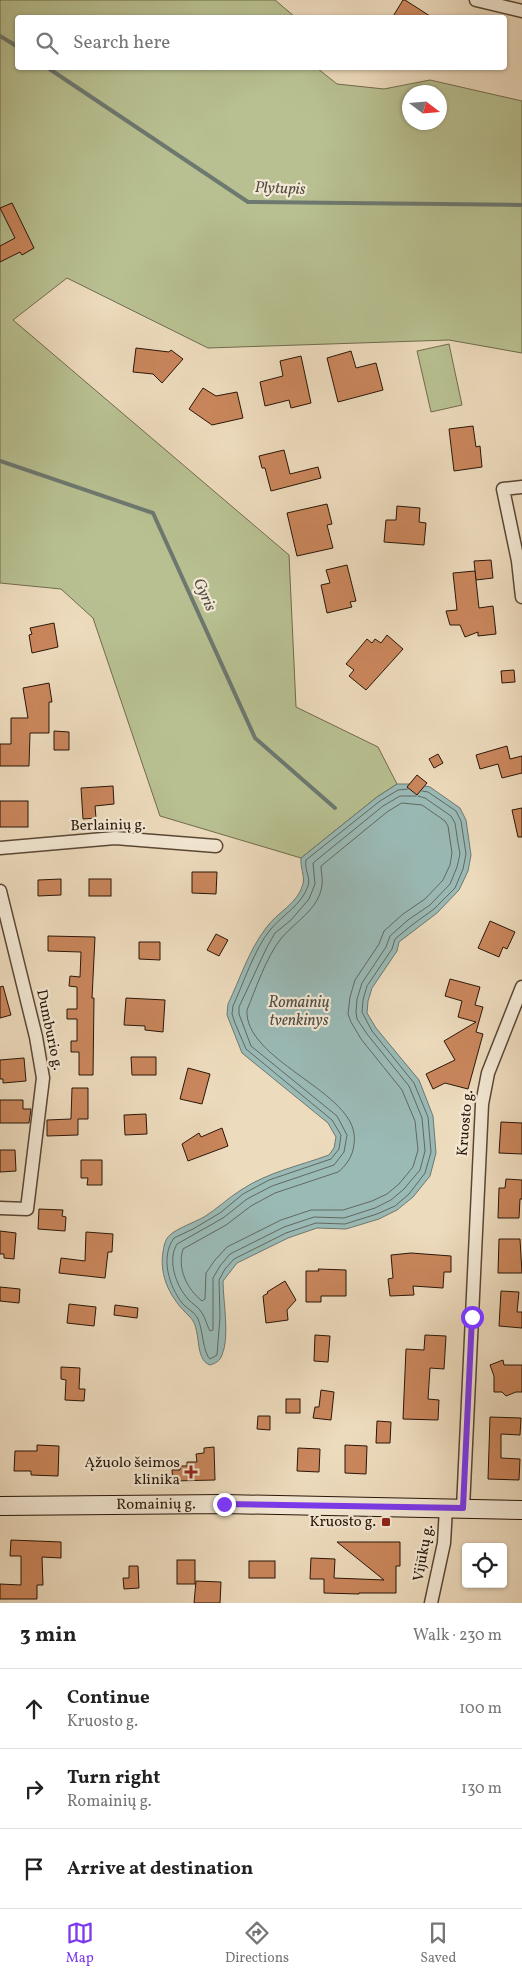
<!DOCTYPE html>
<html lang="en">
<head>
<meta charset="utf-8">
<style>
  :root { --surface:#fff; --page:#f6f6f6; --text:#222; --muted:#767676; --line:#e0e0e0; --accent:#7c3aed }
  body { margin:0; font-family:Vollkorn,serif; background:var(--page); color:var(--text) }
  .controls { position:absolute; right:15px; bottom:15px; display:grid; overflow:hidden; border-radius:5px; box-shadow:0 1px 4px #0004 }
  .controls button { width:45px; height:45px; display:grid; place-items:center; padding:0; border:0; border-bottom:1px solid var(--line); background:var(--surface); color:var(--text); font:25px sans-serif }
  .compass { position:absolute; left:402px; top:85px; width:45px; height:45px; border-radius:50%; background:var(--surface); box-shadow:0 1px 4px #0004; rotate:106deg }
  .stop { position:absolute; width:15px; height:15px; margin:-11px; border:4px solid #7c3aed; border-radius:50%; background:#fff }
  .stop.end { background:#7c3aed; border-color:#fff; box-shadow:0 1px 5px #0008 }
  .list { margin:0; padding:0; list-style:none }
  h2 { display:flex; justify-content:space-between; align-items:center; height:65px; margin:0; padding:0 20px; font-size:21px }
  h2 small { font-size:16px; font-weight:400; color:var(--muted) }
  .list li { display:grid; grid-template-columns:32px 1fr auto; gap:15px; align-items:center; box-sizing:border-box; height:80px; padding:0 20px; border-top:1px solid var(--line) }
  .list b { display:block; font-size:19px; white-space:nowrap }
  .list p { margin:0; font-size:16px; white-space:nowrap; color:var(--muted) }
  .list em { font-size:16px; font-style:normal; color:var(--muted) }
  .icon { flex:none; width:28px; height:28px; fill:none; stroke:currentColor; stroke-width:2; stroke-linecap:round; stroke-linejoin:round }
  .map { position:relative; flex:none; width:522px; height:1603px; overflow:hidden }
  .search { position:absolute; background:var(--surface); box-shadow:0 1px 4px #0004; left:15px; right:15px; top:15px; height:55px; display:flex; align-items:center; gap:12px; box-sizing:border-box; padding:0 18px; border-radius:5px; color:var(--muted); font-size:19px }
  .sheet { height:305px; background:var(--surface) }
  nav { display:flex; justify-content:space-around; align-items:center; box-sizing:border-box; height:70px; border-top:1px solid var(--line); background:var(--surface); font-size:14px; color:var(--muted) }
  nav a { display:grid; justify-items:center; gap:2px }
  nav .on { color:var(--accent) }
  .map>svg:first-child { display:block }
</style>
</head>
<body>
<div class="map">
<svg width="522" height="1603" viewBox="0 0 522 1603">
  <rect width="100%" height="100%" fill="#eddbbd"/>
  <filter id="stains"><feTurbulence type="fractalNoise" baseFrequency=".004" numOctaves="4"/><feColorMatrix values="0 0 0 0 .2 0 0 0 0 .09 0 0 0 0 .02 0 0 0 .5 -.17"/></filter>
  <radialGradient id="worn" r=".72"><stop offset=".6" stop-color="#630" stop-opacity="0"/><stop offset="1" stop-color="#630" stop-opacity=".3"/></radialGradient>
  <g fill="#b8c091" stroke="#706b4c" fill-rule="evenodd">
    <path d="M0 0H275L295 17 18 18V68H317L337 84 384 89 430 80 522 101V353L449 340 208 348 67 278 13 320 289 555 296 707 378 747 397 784 377 797 301 858 160 816 93 618 61 589 0 583ZM410 92H440V122H410Z"/>
    <path d="M449 344 462 405 431 412 417 351Z"/>
  </g>
  <path fill="#9abab6" stroke="#6d7870" d="M397 784H416L430 787 460 808 466 820 471 855 468 871 459 890 437 913 399 942 397 951 372 988 368 1001 367 1013 376 1028 419 1080 433 1116 436 1153 430 1176 413 1197 397 1210 379 1219 346 1229 317 1228 288 1238 237 1263 223 1281C223 1301 230 1337 222 1355 220 1361 216 1363 210 1365 193 1359 203 1328 189 1316 171 1299 159 1277 163 1252 164 1246 165 1239 170 1235 176 1229 195 1222 204 1217 217 1209 228 1198 241 1190 268 1172 299 1166 329 1155L334 1148 336 1137 328 1123 242 1053 227 1015 228 1004C240 979 249 950 266 928 277 912 298 904 303 884 305 876 300 867 301 858L377 797Z"/>
  <g fill="none" stroke-linecap="round" stroke-linejoin="round">
    <g stroke="#62685f" stroke-width="1">
      <path d="M408 789 398 790 380 801 306 860C304 869 311 878 308 886 301 906 283 914 270 930 255 948 243 984 233 1006L232 1014 235 1023 246 1049 332 1120 341 1135 339 1149 331 1159 269 1180 243 1194 220 1213 193 1229 174 1238C160 1257 169 1286 182 1303 187 1309 195 1312 198 1319 203 1330 203 1353 210 1359L217 1355 220 1317 219 1280 225 1269 234 1259 286 1233 316 1223 345 1224 377 1214 395 1206 409 1194 425 1173 431 1152 428 1117 414 1083 372 1031 362 1012 363 1000 367 986 392 949 395 939 412 925 434 909 455 888 463 869 466 854 461 821 456 811 428 792 422 791"/>
      <path d="M416 796H400L383 806 313 863 315 884 309 899 291 920 275 933 267 947 239 1007V1014L251 1046 337 1116 347 1135 344 1152 334 1165 272 1186 247 1199 223 1218 177 1244C167 1260 176 1286 188 1299 192 1304 199 1307 202 1313 206 1319 207 1326 210 1331L213 1330V1278L220 1266 230 1254 284 1227 314 1217 344 1218 375 1208 391 1200 404 1189 420 1170 425 1151 422 1118 409 1086 367 1034 357 1019 356 1012 357 999 362 983 386 947 390 936 408 920 430 905 450 884 457 867 460 854 458 843 455 823 451 816 425 798 418 796"/>
      <path d="M402 803 422 805 445 821 448 826 452 853 450 865 443 880 425 899 403 914 384 931 379 944 355 980 350 997 348 1014 351 1022 361 1039 402 1090 415 1121 418 1150 413 1167 399 1184 387 1194 372 1201 343 1210H311L281 1220 227 1247 215 1260 206 1273 205 1299 202 1301C187 1289 177 1269 183 1249L226 1225 251 1206 275 1193 338 1172C345 1167 351 1158 353 1150 354 1145 355 1139 354 1134 349 1090 244 1059 247 1010 256 988 266 958 280 940 294 922 319 910 322 885 323 879 321 872 321 866L387 812Z"/>
    </g>
    <g stroke="#6d7870" stroke-width="4">
      <path d="M0 36 18 47"/>
      <path d="M48 68 248 202 522 205"/>
      <path d="M0 461 153 513 255 738 335 808"/>
    </g>
  </g>
  <g fill="#ca865c" stroke="#291608">
    <path d="M403 0H405L433 18H392Z"/>
    <path d="M12 203 34 248 22 255 20 252 0 262V246L15 238 0 208Z"/>
    <path d="M136 348 169 352 171 350 183 359 162 383 153 374 133 372Z"/>
    <path d="M351 351 356 368 376 363 383 390 338 402 327 358Z"/>
    <path d="M301 356 311 403 291 408 289 400 265 406 260 382 283 376 280 361Z"/>
    <path d="M203 388 216 396 237 392 243 418 212 425 189 409Z"/>
    <path d="M473 426 476 447 480 446 482 467 454 471 449 429Z"/>
    <path d="M284 450 290 474 318 467 321 478 271 491 265 468H262L259 456Z"/>
    <path d="M327 504 332 524 327 525 333 548 297 556 287 513Z"/>
    <path d="M397 506 420 508 419 522 426 523 424 545 384 542 386 520H396Z"/>
    <path d="M491 560 493 578 476 580 474 561Z"/>
    <path d="M347 565 356 601 350 602 352 607 327 613 321 585 330 583 326 570Z"/>
    <path d="M475 571 479 608 493 606 496 634 478 636V632L465 637 460 625H450L446 611 457 610 453 573Z"/>
    <path d="M54 623 58 647 32 653 29 635 32 634 30 628Z"/>
    <path d="M387 635 403 649 366 690 349 676 354 670 346 664 367 639 372 643 375 639 381 643Z"/>
    <path d="M514 670 515 682 502 683 501 671Z"/>
    <path d="M49 683 52 702H49V733H30L29 766H0V744H11V718H28L23 688Z"/>
    <path d="M54 731 69 732V750H54Z"/>
    <path d="M507 746 510 759 522 756V773L502 778 498 764 480 769 476 755Z"/>
    <path d="M438 754 443 763 434 768 429 759Z"/>
    <path d="M417 775 427 783 417 795 407 787Z"/>
    <path d="M113 786 114 804 95 806 96 818 83 819 81 788Z"/>
    <rect x="0" y="801" width="28" height="26"/>
    <path d="M522 808V837H518L512 810Z"/>
    <path d="M192 872H217L216 894 192 893Z"/>
    <path d="M61 879V895L38 896V880Z"/>
    <rect x="89" y="879" width="22" height="17"/>
    <path d="M490 921 515 932 507 949 503 947 499 957 478 948Z"/>
    <path d="M216 934 228 940 219 956 207 950Z"/>
    <path d="M48 936 95 937 92 998H94L93 1075H79V1052H71V1041H77V1019H67V1009H77V987L69 986 70 976 80 977 81 952 48 951Z"/>
    <path d="M139 942H160V960L139 959Z"/>
    <path d="M450 979 480 987 475 1005 483 1007 476 1032 483 1034 468 1089 445 1083 433 1089 426 1074 455 1060 444 1041 476 1022 458 1017 462 1001 445 996Z"/>
    <path d="M3 986 11 1015 0 1018V987Z"/>
    <path d="M126 998 165 1000 163 1032 145 1030V1026L124 1025Z"/>
    <path d="M131 1057H156V1075H132Z"/>
    <path d="M24 1058 26 1081 3 1083V1079H0V1060Z"/>
    <path d="M188 1068 210 1074 202 1104 180 1099Z"/>
    <path d="M72 1088H88V1119H78V1135L47 1136V1120L71 1119Z"/>
    <path d="M0 1100H23V1109H31L29 1123H0Z"/>
    <path d="M146 1114 147 1134 125 1135 124 1115Z"/>
    <path d="M501 1122 522 1123V1154L499 1153Z"/>
    <path d="M222 1128 228 1146 188 1161 182 1144 199 1133 201 1137Z"/>
    <path d="M0 1150H15L16 1171 0 1172Z"/>
    <path d="M81 1160H102V1185H87L88 1178H81Z"/>
    <path d="M506 1179 522 1180V1199H520L519 1218H498L499 1188H505Z"/>
    <path d="M39 1209 63 1210 62 1216 66 1217 65 1231 38 1229Z"/>
    <path d="M0 1231 16 1233 14 1259 4 1258V1254H0Z"/>
    <path d="M86 1232 113 1234 112 1252H108L105 1278 59 1273 61 1258 85 1261Z"/>
    <path d="M499 1239H520L522 1273H498Z"/>
    <path d="M411 1253 451 1256V1272H444L443 1288 413 1286 414 1295 390 1296 388 1279 393 1278 391 1255Z"/>
    <path d="M318 1269 346 1270V1296H321V1302H306V1271H319Z"/>
    <path d="M285 1281 296 1300 287 1310 288 1320 266 1323 263 1296 268 1293 267 1292Z"/>
    <path d="M0 1287 20 1289 19 1303 0 1301Z"/>
    <path d="M501 1291 519 1292 517 1312H522V1328L499 1326Z"/>
    <path d="M69 1304 96 1307 94 1326 67 1323Z"/>
    <path d="M115 1305 138 1308 137 1318 114 1315Z"/>
    <path d="M315 1335 330 1336 328 1362 314 1361Z"/>
    <path d="M425 1335 446 1336 444 1369 430 1368 428 1399 439 1400 438 1420 403 1419 406 1349 424 1350Z"/>
    <path d="M503 1360 504 1365H522V1392H516L506 1396 502 1392H494V1376L490 1365Z"/>
    <path d="M61 1367 80 1368 79 1389H85L84 1401 65 1400 66 1380 61 1379Z"/>
    <path d="M321 1390 334 1392 331 1420 313 1418 315 1407H319Z"/>
    <rect x="286" y="1399" width="14" height="14"/>
    <path d="M258 1416H270V1430L257 1429Z"/>
    <path d="M490 1417 521 1418 520 1435 501 1434V1458L520 1459 519 1480 488 1479Z"/>
    <path d="M377 1421 391 1422 390 1443H376Z"/>
    <path d="M37 1445 59 1446 58 1476 31 1475V1471H14L15 1451H37Z"/>
    <path d="M345 1445 367 1446 366 1474 345 1473Z"/>
    <path d="M214 1447 215 1480 173 1481 172 1470H180V1466H187V1462H197L196 1454 204 1453V1448Z"/>
    <path d="M298 1448 320 1449 319 1472 297 1471Z"/>
    <path d="M11 1540 61 1542V1558L42 1557 43 1585H37V1599H0V1584L21 1585V1556H10Z"/>
    <path d="M337 1542H400V1566H396V1593H359V1594L324 1593V1579H310L311 1558 335 1559 334 1578 384 1580Z"/>
    <rect x="177" y="1560" width="18" height="24"/>
    <rect x="249" y="1561" width="26" height="17"/>
    <path d="M129 1566H138L139 1588 124 1589 123 1578H129Z"/>
    <path d="M196 1581 221 1582 220 1603H194Z"/>
  </g>
  <g fill="none" stroke-linecap="round" stroke-linejoin="round">
    <defs>
      <g id="street">
        <path d="M476 0 522 11"/>
        <path d="M522 487 503 489 518 561 522 597"/>
        <path d="M0 848 115 838 216 846"/>
        <path d="M0 891 36 1037 43 1078 27 1209 0 1208"/>
        <path d="M463 1508 482 1104 488 1073 522 987"/>
        <path d="M431 1603 444 1543 446 1508"/>
      </g>
      <g id="secondary">
        <path id="s1" d="M0 1506 224 1504 522 1510"/>
      </g>
    </defs>
    <use href="#street" stroke="#5a4735" stroke-width="15"/>
    <use href="#secondary" stroke="#291608" stroke-width="20"/>
    <use href="#street" stroke="#f3e8d4" stroke-width="12"/>
    <use href="#secondary" stroke="#f3e8d4" stroke-width="18"/>
  </g>
  <g fill="none" stroke-linecap="round" stroke-linejoin="round">
    <path stroke="#7c3aed" stroke-width="6" d="M224 1504 463 1508 472 1317"/>
  </g>
  <g fill="#8f2418" stroke="#f3e8d4" stroke-width="2">
    <path d="M188.5 1464.5h5v5h5v5h-5v5h-5v-5h-5v-5h5z"/>
    <rect x="381" y="1517" width="10" height="10" rx="2.5"/>
  </g>
  <g text-anchor="middle" dominant-baseline="central" stroke-width="4.5" stroke-linejoin="round" paint-order="stroke">
    <g font-size="15" fill="#291608" stroke="#f3e8d4">
      <text transform="translate(108 826) rotate(-1)">Berlainių g.</text>
      <text transform="translate(49 1030) rotate(78)">Dumburio g.</text>
      <text transform="translate(466 1123) rotate(-85)">Kruosto g.</text>
      <text stroke="none"><textPath href="#s1" startOffset="156">Romainių g.</textPath></text>
      <text transform="translate(424 1553) rotate(-80)">Vijūkų g.</text>
    </g>
    <g font-size="15" fill="#291608" stroke="#f3e8d4" text-anchor="end">
      <text x="180" y="1463">Ąžuolo šeimos<tspan x="180" dy="17">klinika</tspan></text>
      <text x="376" y="1522">Kruosto g.</text>
    </g>
    <g font-size="16" font-style="italic" fill="#514f45" stroke="#f3e8d4">
      <text transform="translate(280 189) rotate(2)">Plytupis</text>
      <text transform="translate(204 595) rotate(66)">Gyris</text>
      <text x="299" y="1003">Romainių<tspan x="299" dy="18">tvenkinys</tspan></text>
    </g>
  </g>
  <rect width="100%" height="100%" filter="url(#stains)"/>
  <rect width="100%" height="100%" fill="url(#worn)"/>
</svg>
<div class="controls">
<button><svg class="icon" aria-label="locate" viewBox="0 0 24 24"><circle cx="12" cy="12" r="6"/><path d="M12 2v4M12 18v4M2 12h4M18 12h4"/></svg></button>
</div>
<svg class="compass" viewBox="-18 -18 36 36"><path d="M0-13l5 13h-10z" fill="#e53935"/><path d="M0 13l5-13h-10z" fill="#767676"/></svg>
<div class="stop" style="left:472px;top:1317px"></div>
<div class="stop end" style="left:224px;top:1504px"></div>
<div class="search"><svg class="icon" aria-label="search" viewBox="0 0 24 24"><circle cx="10" cy="10" r="6"/><path d="M15 15l6 6"/></svg>Search here</div>
</div>
<section class="sheet">
<h2>3 min<small>Walk · 230 m</small></h2>
<ul class="list">
<li><svg class="icon" aria-label="ahead" viewBox="0 0 24 24"><path d="M12 20V5M6 11l6-6 6 6"/></svg><div><b>Continue</b><p>Kruosto g.</p></div><em>100 m</em></li>
<li><svg class="icon" aria-label="right" viewBox="0 0 24 24"><path d="M7 20v-9h11M14 6l5 5-5 5"/></svg><div><b>Turn right</b><p>Romainių g.</p></div><em>130 m</em></li>
<li><svg class="icon" aria-label="arrive" viewBox="0 0 24 24"><path d="M6 21V4h12l-3 4 3 4H6"/></svg><div><b>Arrive at destination</b></div></li>
</ul>
</section>
<nav>
<a class="on"><svg class="icon" aria-label="map" viewBox="0 0 24 24"><path d="M3 6l6-2 6 2 6-2v14l-6 2-6-2-6 2zM9 4v14M15 6v14"/></svg>Map</a>
<a><svg class="icon" aria-label="directions" viewBox="0 0 24 24"><path d="M12 3l9 9-9 9-9-9zM9 14v-3h6M13 9l2 2-2 2"/></svg>Directions</a>
<a><svg class="icon" aria-label="saved" viewBox="0 0 24 24"><path d="M7 4h10v16l-5-4-5 4z"/></svg>Saved</a>
</nav>
</body>
</html>
